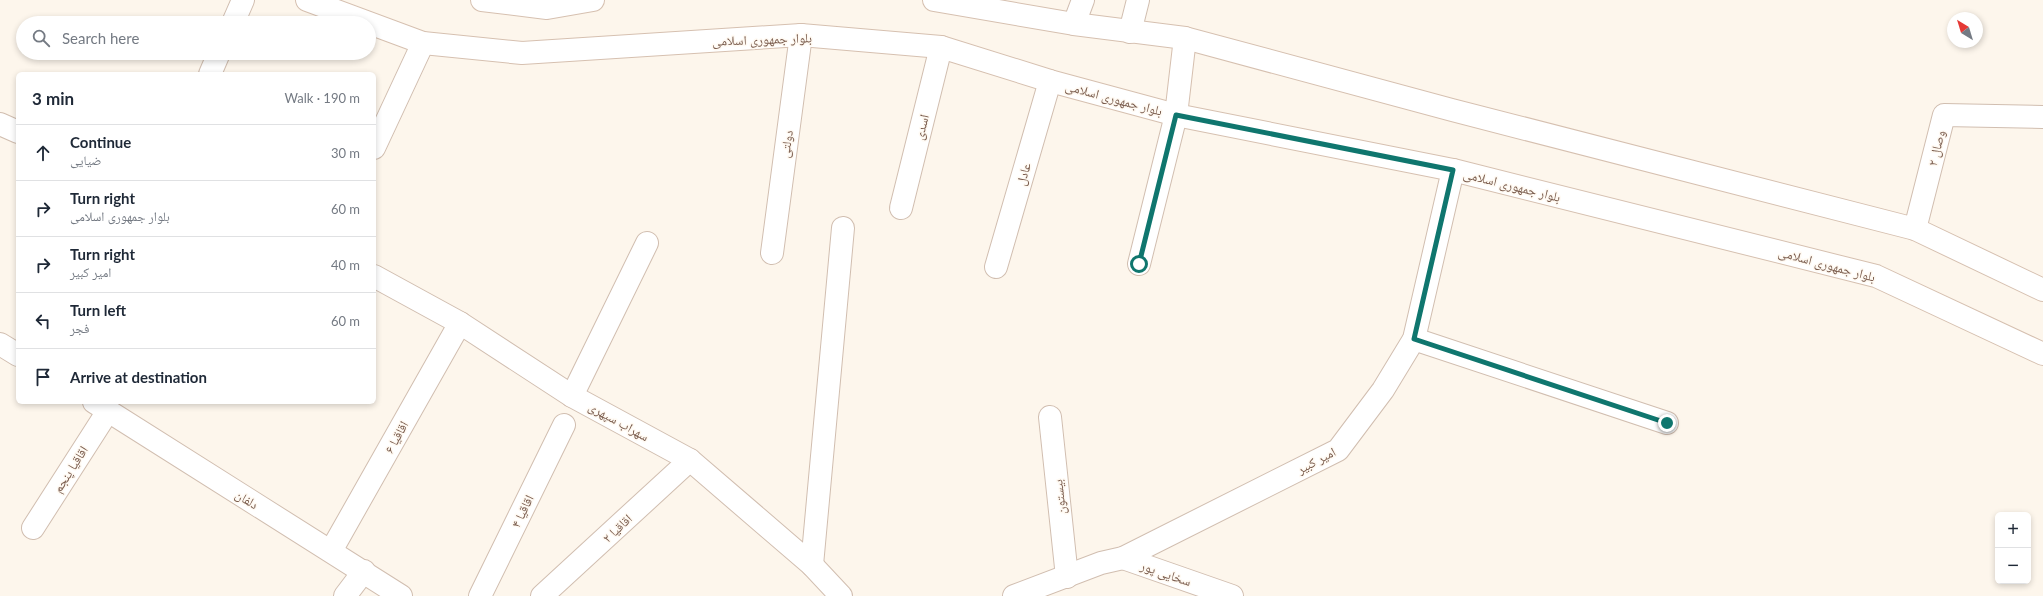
<!DOCTYPE html>
<html lang="en">
<head>
<meta charset="utf-8">
<style>
  :root { --surface:#fff; --page:#f2f2f3; --text:#1f2937; --muted:#747a83; --line:#e0e1e3 }
  body { margin:0; font-family:Lato,"Noto Naskh Arabic",sans-serif; background:var(--page); color:var(--text) }
  .controls { position:absolute; right:12px; bottom:12px; display:grid; overflow:hidden; border-radius:6px; box-shadow:0 2px 6px #0003 }
  .controls button { width:36px; height:36px; display:grid; place-items:center; padding:0; border:0; border-bottom:1px solid var(--line); background:var(--surface); color:var(--text); font:20px sans-serif }
  .compass { position:absolute; left:1947px; top:12px; width:36px; height:36px; border-radius:50%; background:var(--surface); box-shadow:0 2px 6px #0003; rotate:322deg }
  .stop { position:absolute; width:12px; height:12px; margin:-9px; border:3px solid #0f766e; border-radius:50%; background:#fff }
  .stop.end { background:#0f766e; border-color:#fff; box-shadow:0 1px 4px #0008 }
  .list { margin:0; padding:0; list-style:none }
  h2 { display:flex; justify-content:space-between; align-items:center; height:52px; margin:0; padding:0 16px; font-size:17px }
  h2 small { font-size:13px; font-weight:400; color:var(--muted) }
  .list li { display:grid; grid-template-columns:26px 1fr auto; gap:12px; align-items:center; box-sizing:border-box; height:56px; padding:0 16px; border-top:1px solid var(--line) }
  .list b { display:block; font-size:15px; white-space:nowrap }
  .list p { margin:0; font-size:13px; white-space:nowrap; color:var(--muted) }
  .list em { font-size:13px; font-style:normal; color:var(--muted) }
  .icon { flex:none; width:22px; height:22px; fill:none; stroke:currentColor; stroke-width:2; stroke-linecap:round; stroke-linejoin:round }
  .map { position:relative; flex:none; width:2043px; height:596px; overflow:hidden }
  .search { position:absolute; background:var(--surface); box-shadow:0 2px 6px #0003; left:16px; top:16px; width:360px; height:44px; display:flex; align-items:center; gap:10px; box-sizing:border-box; padding:0 14px; border-radius:22px; color:var(--muted); font-size:15px }
  .panel { position:absolute; background:var(--surface); box-shadow:0 2px 6px #0003; left:16px; top:72px; width:360px; height:332px; border-radius:6px }
  .map>svg:first-child { display:block }
</style>
</head>
<body>
<div class="map">
<svg width="2043" height="596" viewBox="0 0 2043 596">
  <rect width="100%" height="100%" fill="#fdf6ec"/>
  <g fill="none" stroke-linecap="round" stroke-linejoin="round">
    <defs>
      <g id="street">
        <path d="M233 23 243 0"/>
        <path d="M1074 24 1083 0"/>
        <path d="M1130 32 1138 0"/>
        <path d="M210 74 219 53"/>
        <path d="M0 124 18 132"/>
        <path d="M374 148 423 43"/>
        <path d="M901 208 941 47"/>
        <path d="M1915 229 1944 115 2043 117"/>
        <path d="M772 253 801 35"/>
        <path d="M1139 264 1176 115"/>
        <path d="M996 267 1050 81"/>
        <path d="M374 276 460 323 572 396 690 460 812 565 841 596"/>
        <path d="M1414 339 1667 423"/>
        <path d="M0 344 18 355"/>
        <path d="M572 396 647 243"/>
        <path d="M94 402 401 596"/>
        <path d="M1050 417 1067 577"/>
        <path d="M33 528 108 411"/>
        <path d="M331 551 460 323"/>
        <path d="M1123 558 1232 596"/>
        <path d="M812 565 843 228"/>
        <path d="M345 596 364 571"/>
        <path d="M480 596 564 425"/>
        <path d="M542 596 690 460"/>
        <path d="M1014 596 1101 563 1123 558 1338 450 1383 390 1414 339 1453 170"/>
      </g>
      <g id="secondary">
        <path d="M307 0 423 43 522 53 801 35 941 47 1050 81 1176 115 1453 170 1876 276 2043 354"/>
        <path d="M482 0 547 8 593 0"/>
        <path d="M934 0 1074 24 1185 38 1452 110 1915 229 2043 290"/>
        <path d="M1176 115 1185 38"/>
      </g>
    </defs>
    <use href="#street" stroke="#d1beb0" stroke-width="24"/>
    <use href="#secondary" stroke="#d6c0b0" stroke-width="24"/>
    <use href="#street" stroke="#fff" stroke-width="22"/>
    <use href="#secondary" stroke="#fff" stroke-width="22"/>
  </g>
  <g fill="none" stroke-linecap="round" stroke-linejoin="round">
    <path stroke="#0f766e" stroke-width="5" d="M1139 264 1176 115 1453 170 1414 339 1667 423"/>
  </g>
  <g text-anchor="middle" dominant-baseline="central" stroke-width="3" stroke-linejoin="round" paint-order="stroke">
    <g font-size="13" fill="#7a5c4d" stroke="#fffaf3">
      <text transform="translate(762 39) rotate(-2)">بلوار جمهوری اسلامی</text>
      <text transform="translate(1114 98) rotate(15)">بلوار جمهوری اسلامی</text>
      <text transform="translate(921 127) rotate(-76)">اسدی</text>
      <text transform="translate(786 144) rotate(-82)">دولتی</text>
      <text transform="translate(1936 148) rotate(-76)">وصال ۲</text>
      <text transform="translate(1023 174) rotate(-74)">عادل</text>
      <text transform="translate(1512 185) rotate(14)">بلوار جمهوری اسلامی</text>
      <text transform="translate(1827 264) rotate(15)">بلوار جمهوری اسلامی</text>
      <text transform="translate(619 421) rotate(29)">سهراب سپهری</text>
      <text transform="translate(396 437) rotate(-61)">اقاقیا ۶</text>
      <text transform="translate(1316 460) rotate(-28)">امیر کبیر</text>
      <text transform="translate(70 469) rotate(-57)">اقاقیا پنجم</text>
      <text transform="translate(1059 497) rotate(-96)">بیستون</text>
      <text transform="translate(247 499) rotate(32)">دلفان</text>
      <text transform="translate(522 511) rotate(-64)">اقاقیا ۴</text>
      <text transform="translate(617 528) rotate(-43)">اقاقیا ۲</text>
      <text transform="translate(1166 573) rotate(19)">سخایی پور</text>
    </g>
  </g>
</svg>
<div class="controls">
<button>+</button>
<button>−</button>
</div>
<svg class="compass" viewBox="-18 -18 36 36"><path d="M0-13l5 13h-10z" fill="#e53935"/><path d="M0 13l5-13h-10z" fill="#747a83"/></svg>
<div class="stop" style="left:1139px;top:264px"></div>
<div class="stop end" style="left:1667px;top:423px"></div>
<div class="search"><svg class="icon" aria-label="search" viewBox="0 0 24 24"><circle cx="10" cy="10" r="6"/><path d="M15 15l6 6"/></svg>Search here</div>
<section class="panel">
<h2>3 min<small>Walk · 190 m</small></h2>
<ul class="list">
<li><svg class="icon" aria-label="ahead" viewBox="0 0 24 24"><path d="M12 20V5M6 11l6-6 6 6"/></svg><div><b>Continue</b><p>ضیایی</p></div><em>30 m</em></li>
<li><svg class="icon" aria-label="right" viewBox="0 0 24 24"><path d="M7 20v-9h11M14 6l5 5-5 5"/></svg><div><b>Turn right</b><p>بلوار جمهوری اسلامی</p></div><em>60 m</em></li>
<li><svg class="icon" aria-label="right" viewBox="0 0 24 24"><path d="M7 20v-9h11M14 6l5 5-5 5"/></svg><div><b>Turn right</b><p>امیر کبیر</p></div><em>40 m</em></li>
<li><svg class="icon" aria-label="left" viewBox="0 0 24 24"><path d="M17 20v-9H6M10 6l-5 5 5 5"/></svg><div><b>Turn left</b><p>فجر</p></div><em>60 m</em></li>
<li><svg class="icon" aria-label="arrive" viewBox="0 0 24 24"><path d="M6 21V4h12l-3 4 3 4H6"/></svg><div><b>Arrive at destination</b></div></li>
</ul>
</section>
</div>
</body>
</html>
